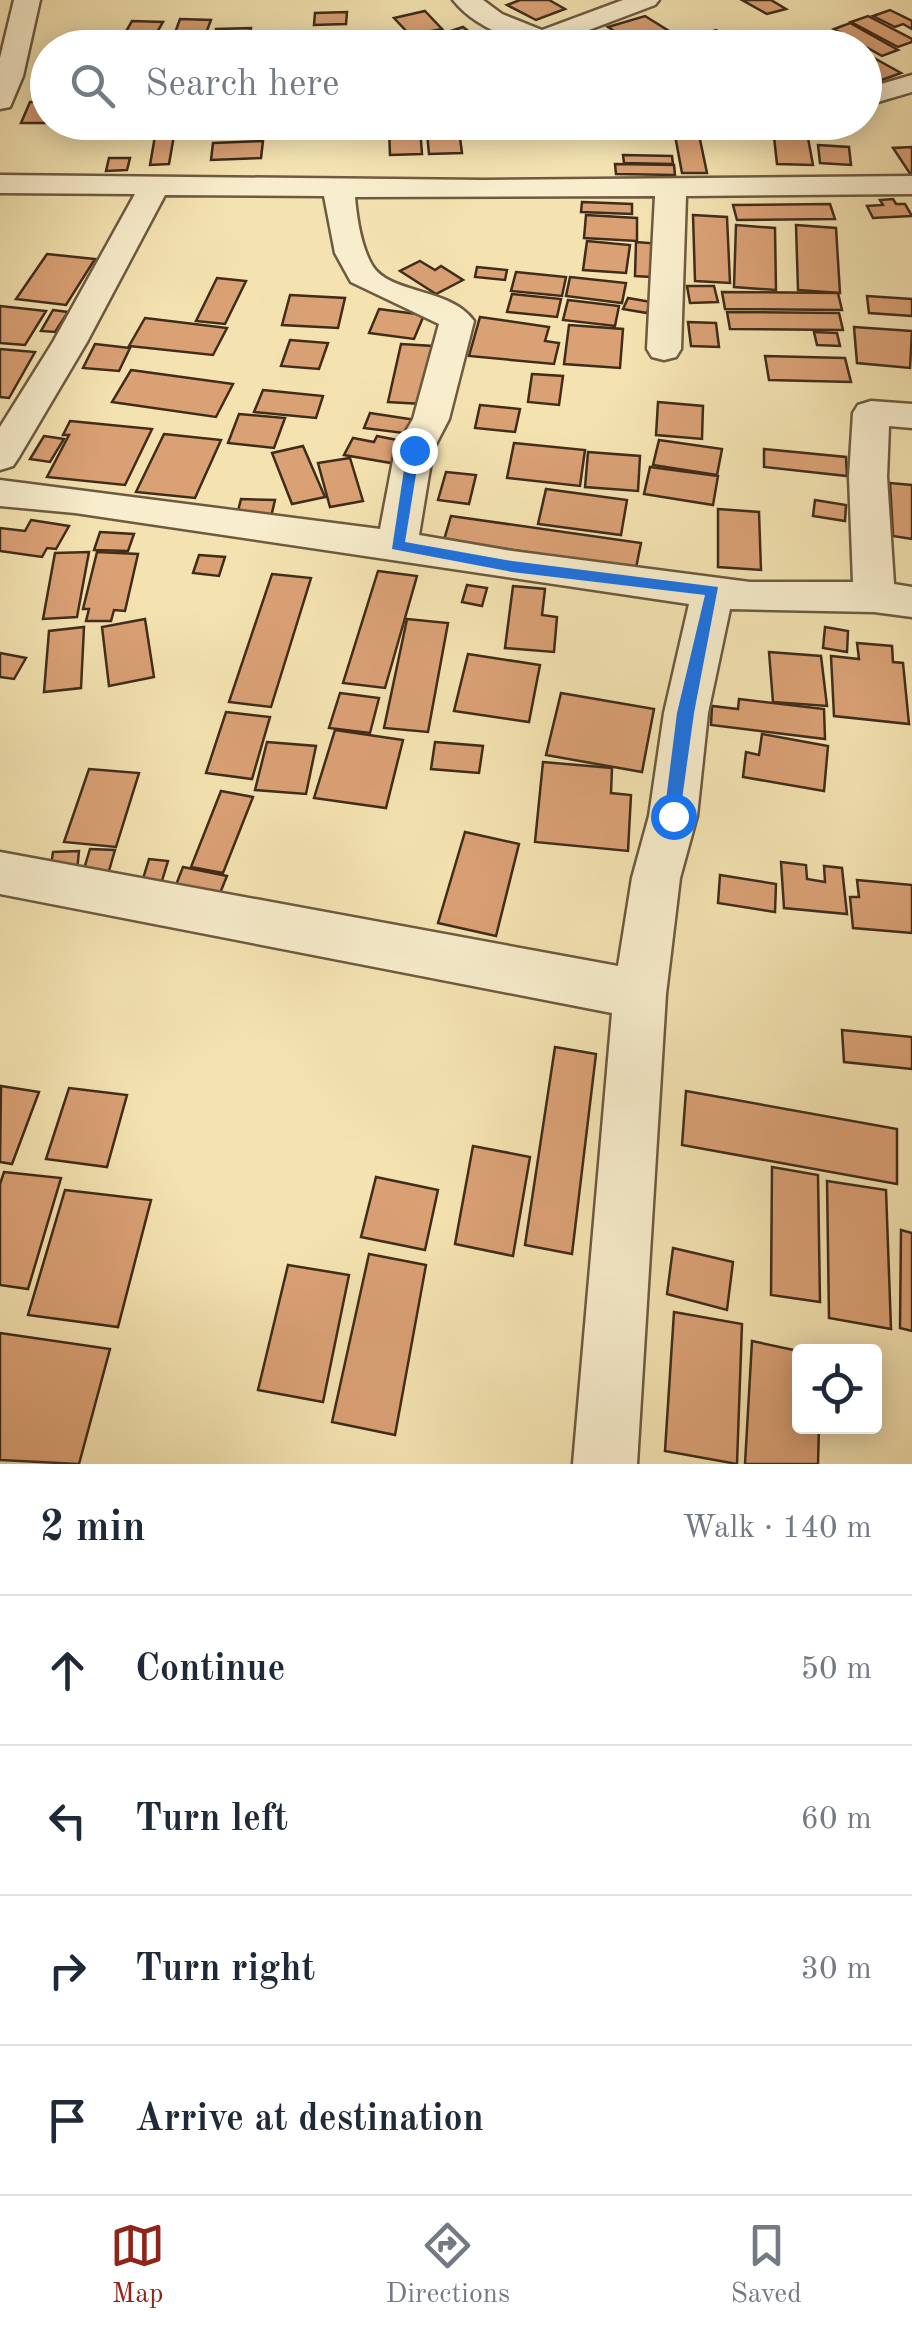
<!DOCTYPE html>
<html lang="en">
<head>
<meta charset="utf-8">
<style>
  :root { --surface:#fff; --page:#f2f2f3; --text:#1f2937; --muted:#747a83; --line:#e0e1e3; --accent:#8f2418 }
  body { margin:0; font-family:"Old Standard TT",serif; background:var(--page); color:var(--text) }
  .controls { position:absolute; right:30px; bottom:30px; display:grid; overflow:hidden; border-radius:10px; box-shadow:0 5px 25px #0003 }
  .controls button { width:90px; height:90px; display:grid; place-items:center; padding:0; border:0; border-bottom:2px solid var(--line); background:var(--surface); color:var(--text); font:50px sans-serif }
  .stop { position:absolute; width:30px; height:30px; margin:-22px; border:8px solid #1a73e8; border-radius:50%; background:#fff }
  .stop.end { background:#1a73e8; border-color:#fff; box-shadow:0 2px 10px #0008 }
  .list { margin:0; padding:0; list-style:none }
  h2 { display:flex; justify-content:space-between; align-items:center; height:130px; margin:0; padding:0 40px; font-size:42px }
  h2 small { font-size:32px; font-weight:400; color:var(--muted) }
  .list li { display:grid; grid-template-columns:65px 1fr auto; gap:30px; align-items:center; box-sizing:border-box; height:150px; padding:0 40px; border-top:2px solid var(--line) }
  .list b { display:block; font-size:38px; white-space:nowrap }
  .list em { font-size:32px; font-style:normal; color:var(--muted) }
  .icon { flex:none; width:55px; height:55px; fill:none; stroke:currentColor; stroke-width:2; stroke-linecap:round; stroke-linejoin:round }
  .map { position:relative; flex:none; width:912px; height:1464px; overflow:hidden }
  .search { position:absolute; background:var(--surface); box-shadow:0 5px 25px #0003; left:30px; right:30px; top:30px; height:110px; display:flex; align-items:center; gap:25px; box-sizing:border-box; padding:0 35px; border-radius:55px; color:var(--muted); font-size:38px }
  .sheet { height:730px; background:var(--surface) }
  nav { display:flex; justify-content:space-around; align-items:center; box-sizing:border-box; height:140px; border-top:2px solid var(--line); background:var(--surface); font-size:28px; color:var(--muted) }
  nav a { display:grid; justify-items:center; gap:5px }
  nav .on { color:var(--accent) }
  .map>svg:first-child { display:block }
</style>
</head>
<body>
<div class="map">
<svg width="912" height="1464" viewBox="0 0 912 1464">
  <rect width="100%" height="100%" fill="#f4e3b1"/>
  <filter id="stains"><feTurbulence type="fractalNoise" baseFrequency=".002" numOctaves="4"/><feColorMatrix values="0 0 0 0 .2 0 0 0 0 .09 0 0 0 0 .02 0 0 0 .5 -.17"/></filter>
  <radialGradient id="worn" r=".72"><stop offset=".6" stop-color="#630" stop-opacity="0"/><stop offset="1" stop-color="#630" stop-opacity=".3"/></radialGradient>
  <g fill="#daa175" stroke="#402c1b" stroke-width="2.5">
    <path d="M520 0H549L565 9 536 20 507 5Z"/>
    <path d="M742 0H771L786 9 767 14Z"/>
    <path d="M890 10 912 21V29L903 24 895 27 873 16Z"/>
    <path d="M425 11 442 29 410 35 394 18Z"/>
    <path d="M347 12 346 24 314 25 315 13Z"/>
    <path d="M645 16 693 46 639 48 608 27Z"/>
    <path d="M868 16 912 39V42L898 47 851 22Z"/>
    <path d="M180 19 211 20 203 41H172Z"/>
    <path d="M132 21 163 22 152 41 121 40Z"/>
    <path d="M850 23 898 50 882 56 834 29Z"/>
    <path d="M463 27 475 36 454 42 442 34Z"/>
    <path d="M251 28 249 40 215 41 216 29Z"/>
    <path d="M716 30 743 48H710L694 37Z"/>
    <path d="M338 32 382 34 379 44 334 41Z"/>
    <path d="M874 58 901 73 879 81 864 72V61Z"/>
    <path d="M30 102H48L49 123H21Z"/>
    <path d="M215 122H264L262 137 213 138Z"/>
    <path d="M426 122H458L462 153 429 154Z"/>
    <path d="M420 127 422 154 390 155 389 128Z"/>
    <path d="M156 130H175L169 164 150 165Z"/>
    <path d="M674 130H698L707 173H682Z"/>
    <path d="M774 137 808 138 813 165 777 164Z"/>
    <path d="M263 141 261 158 211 160 213 143Z"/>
    <path d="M818 145 849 147 851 165 820 163Z"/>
    <path d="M912 147V175H911L893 148Z"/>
    <path d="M623 155 672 156 673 164 624 163Z"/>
    <path d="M109 158H130L127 170 106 171Z"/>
    <path d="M615 164 674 165 675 175 616 174Z"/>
    <path d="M893 199 896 204H905L912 216 873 218 867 206 883 205 880 200Z"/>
    <path d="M582 202 632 204V214L581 212Z"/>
    <path d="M830 204 835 219 737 220 733 205Z"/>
    <path d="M586 215 637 218V241L584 238Z"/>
    <path d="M693 215 727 217 730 283 695 281Z"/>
    <path d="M736 225 775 228 776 290 734 287Z"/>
    <path d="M796 225 836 228 840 293 798 290Z"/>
    <path d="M587 241 630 245 626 273 583 270Z"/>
    <path d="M636 242 662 244 651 277 635 276Z"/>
    <path d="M47 254 95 259 66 305 16 299Z"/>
    <path d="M420 261 435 270 441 266 463 280 436 294 400 271Z"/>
    <path d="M477 267 507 270 505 280 475 277Z"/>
    <path d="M516 272 566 277 562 296 511 291Z"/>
    <path d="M570 277 626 283 622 303 566 296Z"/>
    <path d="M217 278 246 281 225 324 196 321Z"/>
    <path d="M687 286H714L718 302 690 303Z"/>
    <path d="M722 292 838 293 842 310 725 309Z"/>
    <path d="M512 294 561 299 557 317 507 312Z"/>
    <path d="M290 295 345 298 338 328 282 325Z"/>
    <path d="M867 296 912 299V316L869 313Z"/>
    <path d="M628 298 651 302 647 313 623 309Z"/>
    <path d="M568 300 619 306 615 326 563 320Z"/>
    <path d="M0 306 46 311 25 345 0 343Z"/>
    <path d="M379 309 424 315 414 339 369 333Z"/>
    <path d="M53 310 68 312 55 332 41 331Z"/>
    <path d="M727 312 839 313 843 330 730 329Z"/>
    <path d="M480 317 549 327 545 341 559 343 554 364 469 356Z"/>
    <path d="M145 318 227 328 213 355 129 346Z"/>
    <path d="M688 322 716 323 719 347 691 346Z"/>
    <path d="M569 325 623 329 620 368 564 364Z"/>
    <path d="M854 327 912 331 910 368 857 363Z"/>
    <path d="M814 332 837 333 840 346 817 345Z"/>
    <path d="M290 340 328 343 319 369 281 366Z"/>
    <path d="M95 344 130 348 119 371 83 368Z"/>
    <path d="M401 344 433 346 422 404 388 402Z"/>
    <path d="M0 349 35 352 9 398 0 397Z"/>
    <path d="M765 356 845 358 851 382 769 380Z"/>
    <path d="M131 370 233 384 216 417 112 402Z"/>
    <path d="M532 374 563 376 559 405 528 402Z"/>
    <path d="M263 390 323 396 316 418 254 412Z"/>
    <path d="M658 402 703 406 702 439 656 435Z"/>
    <path d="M480 405 520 409 515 432 475 428Z"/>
    <path d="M370 413 416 420 411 434 364 428Z"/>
    <path d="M239 414 285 418 274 448 228 443Z"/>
    <path d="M70 421 152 429 125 485 47 477 69 435H63Z"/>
    <path d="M164 434 221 440 195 498 136 492Z"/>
    <path d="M44 436 64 439 50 462 30 459Z"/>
    <path d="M377 436 407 442 397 464 344 455 353 438 374 442Z"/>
    <path d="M659 440 722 449 717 475 653 465Z"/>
    <path d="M514 443 585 450 580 486 507 478Z"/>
    <path d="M303 446 325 497 292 504 272 453Z"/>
    <path d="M764 449 846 457 847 476 764 467Z"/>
    <path d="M588 452 640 456 638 491 585 487Z"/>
    <path d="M350 458 363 501 330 507 318 463Z"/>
    <path d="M650 467 718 476 713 505 644 494Z"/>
    <path d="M446 472 476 475 469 504 438 500Z"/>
    <path d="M890 483 912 485V539L893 536Z"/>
    <path d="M546 489 627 500 621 535 538 524Z"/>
    <path d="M241 499 275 500 271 517 237 515Z"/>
    <path d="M815 500 846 505 845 521 813 516Z"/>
    <path d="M718 509 759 512 761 570 718 567Z"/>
    <path d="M451 516 641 543 636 568 444 540Z"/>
    <path d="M31 520 69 526 56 549 47 548 42 557 0 551V528L25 531Z"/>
    <path d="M100 532 134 534 128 551 94 550Z"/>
    <path d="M89 552 77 617 43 619 55 553Z"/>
    <path d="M97 552 138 554 125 611 114 610 111 621H86L89 609H83Z"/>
    <path d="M199 555 225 557 219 576 193 573Z"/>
    <path d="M378 571 417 576 385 688 343 683Z"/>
    <path d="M272 574 311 578 271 707 229 702Z"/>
    <path d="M467 585 487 588 482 606 462 602Z"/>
    <path d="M513 586 545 589 542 615 557 617 554 652 505 648Z"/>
    <path d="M145 619 154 677 109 686 102 627Z"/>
    <path d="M407 619 448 623 428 732 384 728Z"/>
    <path d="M84 627 81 688 44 692 49 631Z"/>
    <path d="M825 627 848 631 847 652 823 648Z"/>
    <path d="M857 643 892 646 893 662 903 663 909 724 834 716 831 656 859 659Z"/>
    <path d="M769 652 821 656 827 706 773 702Z"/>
    <path d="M0 653 26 658 14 679 0 677Z"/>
    <path d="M468 654 540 665 529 722 454 711Z"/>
    <path d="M340 693 379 698 370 733 329 728Z"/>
    <path d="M561 693 654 709 642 772 546 755Z"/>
    <path d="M739 699 824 709 825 739 711 725 712 706 738 709Z"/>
    <path d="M226 712 270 717 252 779 206 773Z"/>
    <path d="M335 730 403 740 386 808 314 798Z"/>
    <path d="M762 734 828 746 824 791 743 777 746 752 759 755Z"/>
    <path d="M267 742 316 746 306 794 255 790Z"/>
    <path d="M435 742 483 746 479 773 431 769Z"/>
    <path d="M543 762 612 768 611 793 631 795 628 851 535 842Z"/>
    <path d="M89 769 139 773 116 847 64 842Z"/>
    <path d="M221 791 253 797 223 873 191 867Z"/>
    <path d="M465 832 519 844 496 936 438 923Z"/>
    <path d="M90 849 115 850 106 881 81 879Z"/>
    <path d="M79 851 77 871 50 873 53 852Z"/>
    <path d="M149 859 168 861 161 884 142 882Z"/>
    <path d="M781 862 806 865 807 879 825 882 824 866 842 868 847 914 784 908Z"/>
    <path d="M183 867 227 876 218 898 174 890Z"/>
    <path d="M720 875 776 884 775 912 718 903Z"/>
    <path d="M857 880 912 885V933L853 928 850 897H859Z"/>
    <path d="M842 1030 912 1037V1069L844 1062Z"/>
    <path d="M555 1047 596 1054 572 1254 525 1245Z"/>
    <path d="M1 1086 39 1092 12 1164 0 1162Z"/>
    <path d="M69 1088 127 1095 107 1167 46 1159Z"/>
    <path d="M686 1091 897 1129V1184L682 1145Z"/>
    <path d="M473 1146 530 1157 513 1256 455 1244Z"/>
    <path d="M772 1167 818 1175 820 1302 771 1295Z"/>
    <path d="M4 1172 61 1178 28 1289 0 1285V1184Z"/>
    <path d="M376 1177 438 1190 425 1250 361 1237Z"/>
    <path d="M827 1181 886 1190 891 1329 829 1318Z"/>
    <path d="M65 1190 151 1200 118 1327 28 1315Z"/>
    <path d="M901 1230 912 1233V1331L900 1328Z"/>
    <path d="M673 1248 733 1262 727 1310 667 1294Z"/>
    <path d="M369 1254 426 1265 395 1435 332 1422Z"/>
    <path d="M288 1265 349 1275 323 1402 258 1390Z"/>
    <path d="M674 1312 742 1324 737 1464 665 1451Z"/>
    <path d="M0 1333 110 1349 79 1464 0 1460Z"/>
    <path d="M752 1341 803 1352H800V1426H819L818 1464H745Z"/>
  </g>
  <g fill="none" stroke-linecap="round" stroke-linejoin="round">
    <defs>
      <g id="minor">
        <path d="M14 0H40L23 76 10 107 0 109V58Z"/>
        <path d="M453 0H483L502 14 542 30 623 0H659L655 5 565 39 577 48C535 48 481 35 453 0Z"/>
        <path d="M912 75V92L864 106V89Z"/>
        <path d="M0 175 484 180 912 176V194L686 196 681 349 676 357 664 360 652 357 647 349 655 196 355 197C357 219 361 246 372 265 390 295 450 287 474 321L449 419 433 450 419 535 512 551 750 582H853L849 477 853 413 858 405 871 401 912 404V428L889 426 887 477 894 584 912 587V617L874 612 730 609 708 713 697 816 680 878 666 994 637 1464H573L612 1013 0 894V852L618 966 632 878 649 816 664 713 689 604 75 513 0 506V480L380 529 395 450 413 419 439 324 351 282 335 253 324 196 165 195 87 342 19 457 13 466 0 470V427L53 342 135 194 0 193Z"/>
      </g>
    </defs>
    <use href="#minor" stroke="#6d5a40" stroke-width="5"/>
    <use href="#minor" fill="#f8edcc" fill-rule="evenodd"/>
  </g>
  <path fill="#1a73e8" d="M414 445 420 450 405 542 512 561 718 587 694 713 679 821 673 823 664 816 677 713 705 595 512 572 392 549 407 450Z"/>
  <rect width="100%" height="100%" filter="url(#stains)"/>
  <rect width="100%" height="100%" fill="url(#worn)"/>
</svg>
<div class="controls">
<button><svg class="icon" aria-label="locate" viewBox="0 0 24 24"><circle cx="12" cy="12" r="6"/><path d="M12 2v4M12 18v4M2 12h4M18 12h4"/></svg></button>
</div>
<div class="stop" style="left:673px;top:816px"></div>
<div class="stop end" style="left:414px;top:450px"></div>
<div class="search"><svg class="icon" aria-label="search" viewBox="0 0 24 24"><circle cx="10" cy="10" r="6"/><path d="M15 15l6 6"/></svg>Search here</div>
</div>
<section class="sheet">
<h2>2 min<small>Walk · 140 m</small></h2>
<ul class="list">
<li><svg class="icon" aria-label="ahead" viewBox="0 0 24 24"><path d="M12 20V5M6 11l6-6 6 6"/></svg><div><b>Continue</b></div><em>50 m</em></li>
<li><svg class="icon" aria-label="left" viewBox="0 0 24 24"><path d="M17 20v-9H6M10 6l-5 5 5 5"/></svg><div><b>Turn left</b></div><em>60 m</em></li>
<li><svg class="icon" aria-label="right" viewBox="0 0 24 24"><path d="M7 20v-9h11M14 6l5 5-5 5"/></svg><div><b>Turn right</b></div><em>30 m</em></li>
<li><svg class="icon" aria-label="arrive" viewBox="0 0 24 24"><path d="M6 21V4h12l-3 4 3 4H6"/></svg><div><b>Arrive at destination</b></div></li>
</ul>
</section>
<nav>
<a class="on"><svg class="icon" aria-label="map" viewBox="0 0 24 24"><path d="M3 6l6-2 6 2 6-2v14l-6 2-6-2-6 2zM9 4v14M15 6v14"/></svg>Map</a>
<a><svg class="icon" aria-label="directions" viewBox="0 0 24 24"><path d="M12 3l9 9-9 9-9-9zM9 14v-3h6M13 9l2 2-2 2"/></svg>Directions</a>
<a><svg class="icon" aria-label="saved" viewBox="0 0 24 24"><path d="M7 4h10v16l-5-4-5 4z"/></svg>Saved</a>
</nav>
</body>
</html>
